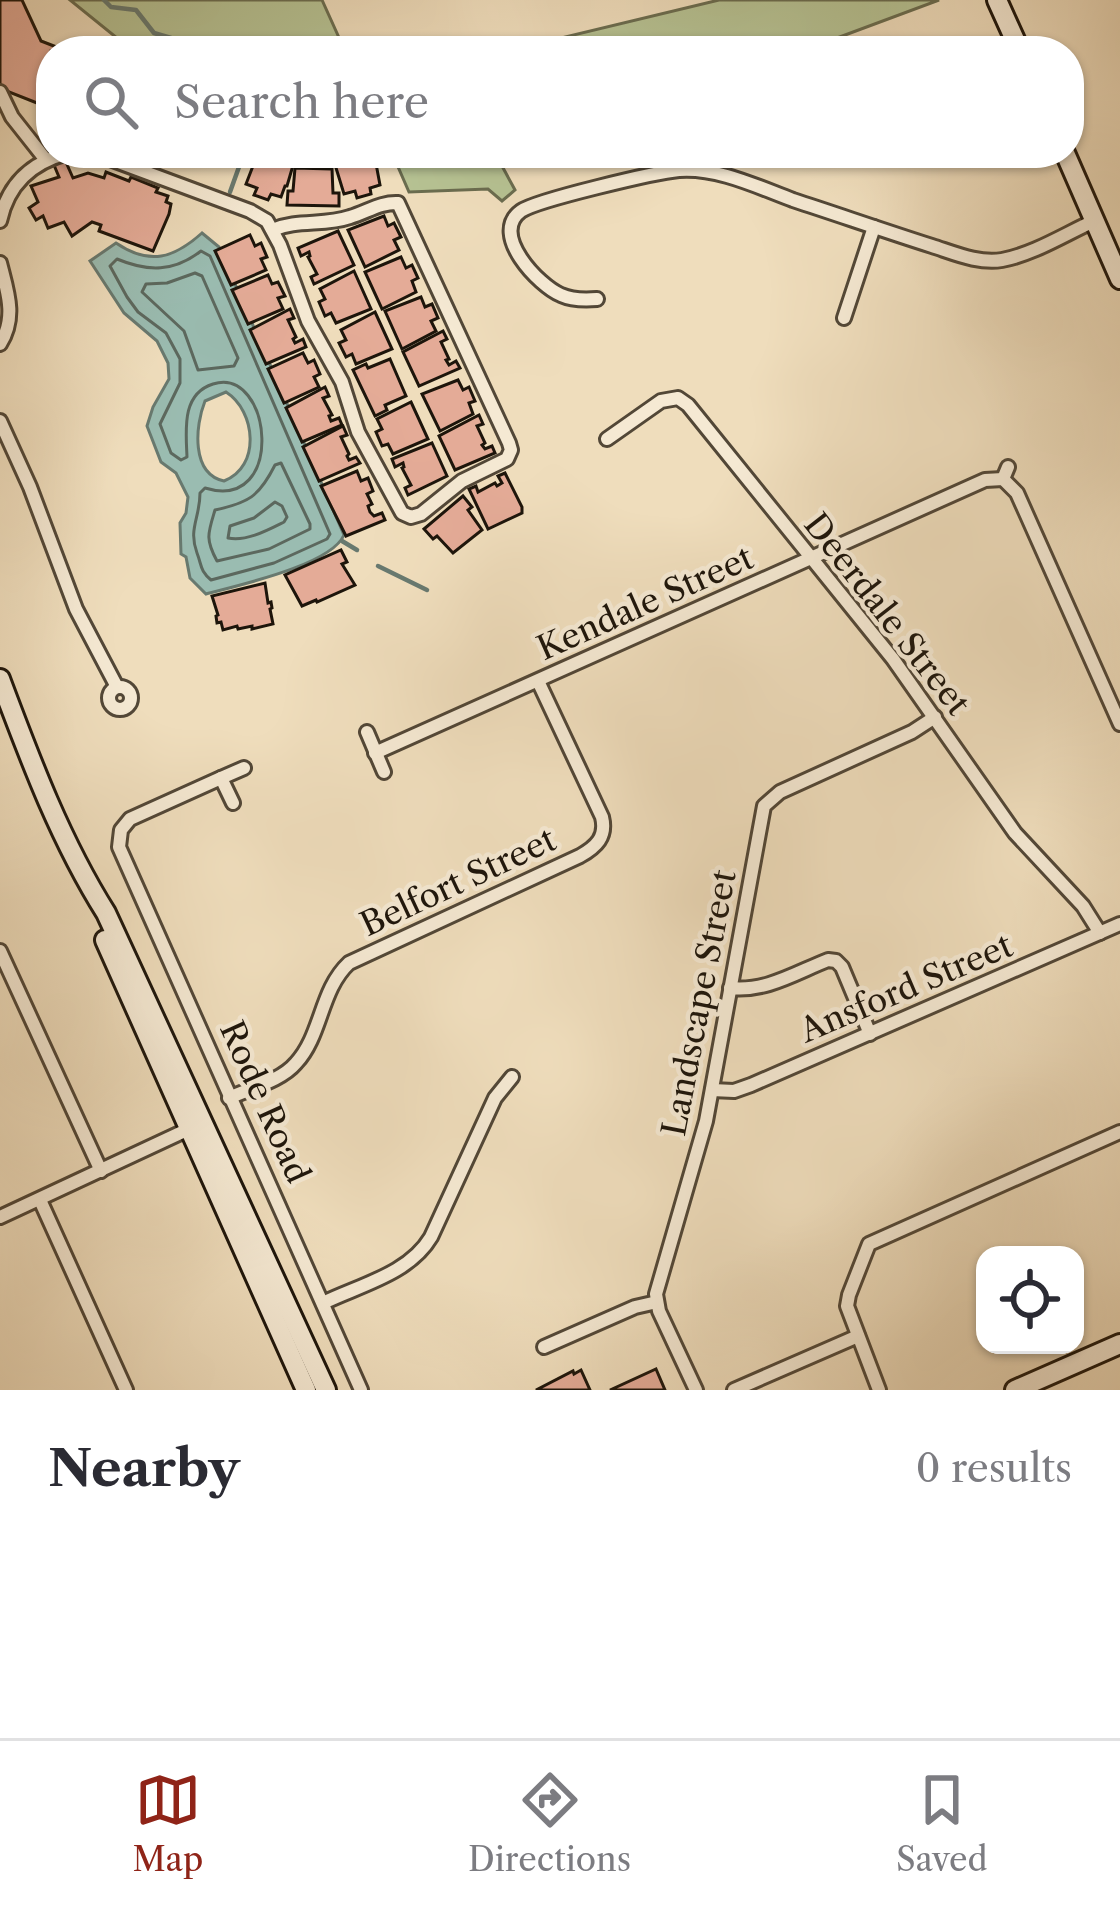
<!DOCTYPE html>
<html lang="en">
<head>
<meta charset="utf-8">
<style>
  :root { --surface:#fff; --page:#f2f2f3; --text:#2b2b33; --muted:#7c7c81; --line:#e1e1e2; --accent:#8f2418 }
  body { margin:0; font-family:"Libre Caslon Text",serif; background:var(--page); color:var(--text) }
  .controls { position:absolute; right:36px; bottom:36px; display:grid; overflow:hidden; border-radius:24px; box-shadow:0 3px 9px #0004 }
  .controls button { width:108px; height:108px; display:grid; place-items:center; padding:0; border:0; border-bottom:3px solid var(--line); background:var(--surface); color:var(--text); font:60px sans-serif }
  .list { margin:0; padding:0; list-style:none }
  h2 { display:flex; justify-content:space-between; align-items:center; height:156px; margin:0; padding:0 48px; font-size:51px }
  h2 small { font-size:39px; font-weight:400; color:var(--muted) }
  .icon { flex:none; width:66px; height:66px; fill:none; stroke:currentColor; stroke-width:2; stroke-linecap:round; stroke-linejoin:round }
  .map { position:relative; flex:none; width:1120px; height:1390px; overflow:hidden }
  .search { position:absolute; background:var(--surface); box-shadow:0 3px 9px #0004; left:36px; right:36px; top:36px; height:132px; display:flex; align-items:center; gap:30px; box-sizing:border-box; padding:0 42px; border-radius:48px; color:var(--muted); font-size:45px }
  .sheet { height:348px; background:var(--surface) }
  nav { display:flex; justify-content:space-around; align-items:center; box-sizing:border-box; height:168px; border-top:3px solid var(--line); background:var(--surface); font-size:33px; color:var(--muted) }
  nav a { display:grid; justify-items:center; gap:6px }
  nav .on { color:var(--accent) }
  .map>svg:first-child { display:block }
</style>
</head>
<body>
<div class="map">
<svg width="1120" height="1390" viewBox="0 0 1120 1390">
  <rect width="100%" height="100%" fill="#efddbc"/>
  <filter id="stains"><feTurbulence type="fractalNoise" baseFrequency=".00167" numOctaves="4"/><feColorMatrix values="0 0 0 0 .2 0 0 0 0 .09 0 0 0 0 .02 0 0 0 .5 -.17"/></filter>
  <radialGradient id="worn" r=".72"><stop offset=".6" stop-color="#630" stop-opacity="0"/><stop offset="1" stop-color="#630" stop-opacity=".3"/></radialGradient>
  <g fill="#b6c293" stroke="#6a6c4f" stroke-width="3">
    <path d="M70 0H322L345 51H133Z"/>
    <path d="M719 0H939L829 41 788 51H507Z"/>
    <path d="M392 153H495L515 190 502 201 488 189 409 192Z"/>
  </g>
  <path fill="#9abcb1" stroke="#68796f" stroke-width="3" fill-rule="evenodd" d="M202 233 219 247 344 535C331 565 239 585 206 594L190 578 186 557 181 554 180 523 186 513 188 497 176 473 161 462 147 426 153 407 169 379 168 363 157 341 124 313 90 261 116 243C150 266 174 258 202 233ZM226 392C256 411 261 467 224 481 191 474 195 426 205 401Z"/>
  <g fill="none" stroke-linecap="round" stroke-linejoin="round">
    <g stroke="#5c685e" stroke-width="3">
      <path d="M201 251 210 256 330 534 327 539 274 563 211 580C200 571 202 566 197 553 188 529 200 518 200 493L205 488C287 513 272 365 213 384 181 394 186 431 187 457L181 460 171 453 160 424 180 383V359L166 333 138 312 127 297 110 266 117 259C148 272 174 272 201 251Z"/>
      <path d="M195 273 202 276 238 358 234 366 198 370 184 331 142 292 146 284 167 283Z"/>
      <path d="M281 463 310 524V529L269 549 217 561C205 539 208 533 215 510 248 503 259 497 275 465Z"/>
      <path d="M275 502 282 506 287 517 284 522C268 530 246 542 228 538L230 526 254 518Z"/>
    </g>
    <g stroke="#68796f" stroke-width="4.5">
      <path d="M104 0 111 7 136 10 154 33 171 38 184 51"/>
      <path d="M230 192 244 153"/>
      <path d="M342 541 357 550"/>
      <path d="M378 566 427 590"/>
    </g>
  </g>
  <g fill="#e4ab97" stroke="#1d150b" stroke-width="3">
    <path d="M0 0H22L41 41 59 48 58 51H51V104L39 99 37 103 9 92 0 84Z"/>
    <path d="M258 153H269L294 162 287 186H285L281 197 271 194 268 200 254 195 257 188 246 184Z"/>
    <path d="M355 153H374L380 185 370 188 371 194 357 198 355 191 344 194 333 158Z"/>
    <path d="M65 160 73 178 88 173 104 178 106 172 129 181 131 177 158 188 156 192 168 196 166 202 171 204 169 214 153 251 99 231 101 225 92 222 72 236 64 222 48 228 43 216 36 220 29 208 38 202 31 186 59 177 54 165Z"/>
    <path d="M295 168 332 169 333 193H339V206L287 205 288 191H293Z"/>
    <path d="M384 216 388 226 394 223 401 237 394 240 399 250 365 267 348 230Z"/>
    <path d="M338 231 354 265 314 284 311 277 317 274 308 257 310 256 309 252 301 256 298 248Z"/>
    <path d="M250 235 255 246 261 243 267 257 261 259 266 270 231 285 215 251Z"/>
    <path d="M401 257 406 268 412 265 418 278 412 281 416 292 382 309 365 272Z"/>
    <path d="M354 271 371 309 336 323 331 313 325 316 319 302 325 299 320 289Z"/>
    <path d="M268 275 272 284 278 282 285 296 278 298 283 309 248 324 232 290Z"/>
    <path d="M421 297 425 307 432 304 438 318 431 321 436 331 402 349 385 311Z"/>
    <path d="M290 309 294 318 288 320 296 337 293 339 295 343 303 339 306 347 266 364 250 330Z"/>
    <path d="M375 312 392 349 356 364 352 354 346 357 339 343 346 340 341 330Z"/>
    <path d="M443 331 447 339 441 342 449 359 446 360 449 365 456 361 460 368 419 386 403 352Z"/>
    <path d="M303 353 308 363 314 360 320 374 314 377 319 387 284 403 268 369Z"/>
    <path d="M390 359 406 396 385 405 387 410 375 416 353 370 366 364 368 368Z"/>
    <path d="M458 380 463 390 469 387 475 401 469 403 473 414 440 431 422 394Z"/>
    <path d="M325 387 329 396 323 398 332 415 329 416 331 421 339 418 342 425 302 442 286 408Z"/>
    <path d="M411 402 428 439 393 454 388 444 382 446 376 432 382 429 377 419Z"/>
    <path d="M479 415 483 424 477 426 485 443 482 445 485 449 492 446 495 453 455 470 439 436Z"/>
    <path d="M343 426 347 435 341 437 349 454 347 456 349 460 356 457 360 463 319 481 303 447Z"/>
    <path d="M432 443 447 476 408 495 405 488 411 485 402 468 404 467 403 463 395 467 392 459Z"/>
    <path d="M357 471 361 481 368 478 373 491 367 494 372 504 368 506 370 512 374 516 382 513 385 520 346 536 321 486Z"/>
    <path d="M505 473 522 507V513L488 529 469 489 476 486 478 492 495 483 497 486 502 483 498 476Z"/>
    <path d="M463 496 472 507 468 510 482 530 453 553 437 536 433 539 424 529Z"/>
    <path d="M341 550 347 562 342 564 355 585 317 602 316 600 302 606 285 575Z"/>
    <path d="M265 583 268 603 271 602 272 608 270 609 273 624 252 629V626L238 629 237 626 223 630 221 622 217 623 216 616 218 615 212 596Z"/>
    <path d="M656 1369 665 1390H610Z"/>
    <path d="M581 1370 590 1390H536L573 1371 574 1374Z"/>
  </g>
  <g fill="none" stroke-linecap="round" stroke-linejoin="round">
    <defs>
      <g id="street">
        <path d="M0 92 12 117 46 160"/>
        <path d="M94 153 250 211 267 221 280 245 308 321 342 382 358 432 402 513 411 517 421 514 462 481 507 459 511 450 509 443 398 203C381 202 367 212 350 217 324 226 298 219 272 230"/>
        <path d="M0 221C8 184 32 162 68 153"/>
        <path d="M0 263C7 291 17 317 0 344"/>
        <path d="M597 299C585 300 572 300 561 295 539 286 489 234 521 211 537 200 656 172 679 170 717 167 758 187 793 200 839 215 885 231 932 246 954 253 979 264 1002 260 1034 254 1065 234 1094 221"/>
        <path d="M844 318 874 227"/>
        <path d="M0 421 30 487 76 609 117 687"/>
        <path d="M607 439 661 401 678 398 688 405 893 659 1015 833 1083 906 1100 933"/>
        <path d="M1008 467 1003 479 1017 493 1120 724"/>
        <circle cx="120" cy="698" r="11"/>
        <path d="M367 732 384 772"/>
        <path d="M375 753 985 480 1003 479"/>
        <path d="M221 778 130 819 121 830 119 847 361 1390"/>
        <path d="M233 803 221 778 244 768"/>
        <path d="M0 951 101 1171"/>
        <path d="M730 988C766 992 795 973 828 960L836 961 842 967 870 1034"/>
        <path d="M712 1090 734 1091 751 1085 1120 924"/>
        <path d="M229 1098C250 1088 281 1081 296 1063 322 1035 320 990 349 963L580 856C596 847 607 837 602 817L538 681"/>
        <path d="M40 1200 126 1390"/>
        <path d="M0 1217 191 1128"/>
        <path d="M323 1303C360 1285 409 1274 431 1237L495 1098 512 1077"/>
        <path d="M544 1347 635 1307 657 1302"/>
        <path d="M696 1390 659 1311 656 1294 706 1121 764 806 780 792 912 732 935 717"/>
        <path d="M734 1390 858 1336"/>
        <path d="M879 1390 847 1306 849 1295 869 1244 1120 1132"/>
      </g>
      <g id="secondary">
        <path d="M997 0 1020 51"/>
        <path d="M1065 153 1120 279"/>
        <path d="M0 679C30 759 60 840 106 913L326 1390"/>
        <path d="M105 940 306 1390"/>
        <path d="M1015 1390 1120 1344"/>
      </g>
    </defs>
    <use href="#street" stroke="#524737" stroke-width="18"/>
    <use href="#secondary" stroke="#1d150b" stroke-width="24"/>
    <use href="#street" stroke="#f5e9d3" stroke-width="12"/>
    <use href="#secondary" stroke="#f5e9d3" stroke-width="18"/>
  </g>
  <g text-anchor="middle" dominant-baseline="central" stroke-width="9" stroke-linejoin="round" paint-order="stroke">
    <g font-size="33" fill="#1d150b" stroke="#f5e9d3">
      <text transform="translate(645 603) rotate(-24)">Kendale Street</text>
      <text transform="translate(887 614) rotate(52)">Deerdale Street</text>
      <text transform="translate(458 882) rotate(-25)">Belfort Street</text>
      <text transform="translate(906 988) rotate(-23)">Ansford Street</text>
      <text transform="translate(699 1003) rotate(-79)">Landscape Street</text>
      <text transform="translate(265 1102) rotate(66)">Rode Road</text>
    </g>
  </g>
  <rect width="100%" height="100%" filter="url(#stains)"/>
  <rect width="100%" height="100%" fill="url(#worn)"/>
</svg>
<div class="controls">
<button><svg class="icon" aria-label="locate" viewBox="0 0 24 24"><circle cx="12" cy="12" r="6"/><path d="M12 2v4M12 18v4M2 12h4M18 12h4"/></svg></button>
</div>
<div class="search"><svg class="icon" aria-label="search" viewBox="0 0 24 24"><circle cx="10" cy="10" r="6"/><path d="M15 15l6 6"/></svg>Search here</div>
</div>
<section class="sheet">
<h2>Nearby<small>0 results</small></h2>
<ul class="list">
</ul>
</section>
<nav>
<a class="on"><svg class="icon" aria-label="map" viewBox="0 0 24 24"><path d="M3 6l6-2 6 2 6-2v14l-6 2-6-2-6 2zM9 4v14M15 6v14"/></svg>Map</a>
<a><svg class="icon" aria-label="directions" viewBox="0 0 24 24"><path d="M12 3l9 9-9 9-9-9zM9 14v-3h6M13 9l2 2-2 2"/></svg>Directions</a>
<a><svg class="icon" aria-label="saved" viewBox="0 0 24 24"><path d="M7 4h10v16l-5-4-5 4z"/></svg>Saved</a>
</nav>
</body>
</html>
